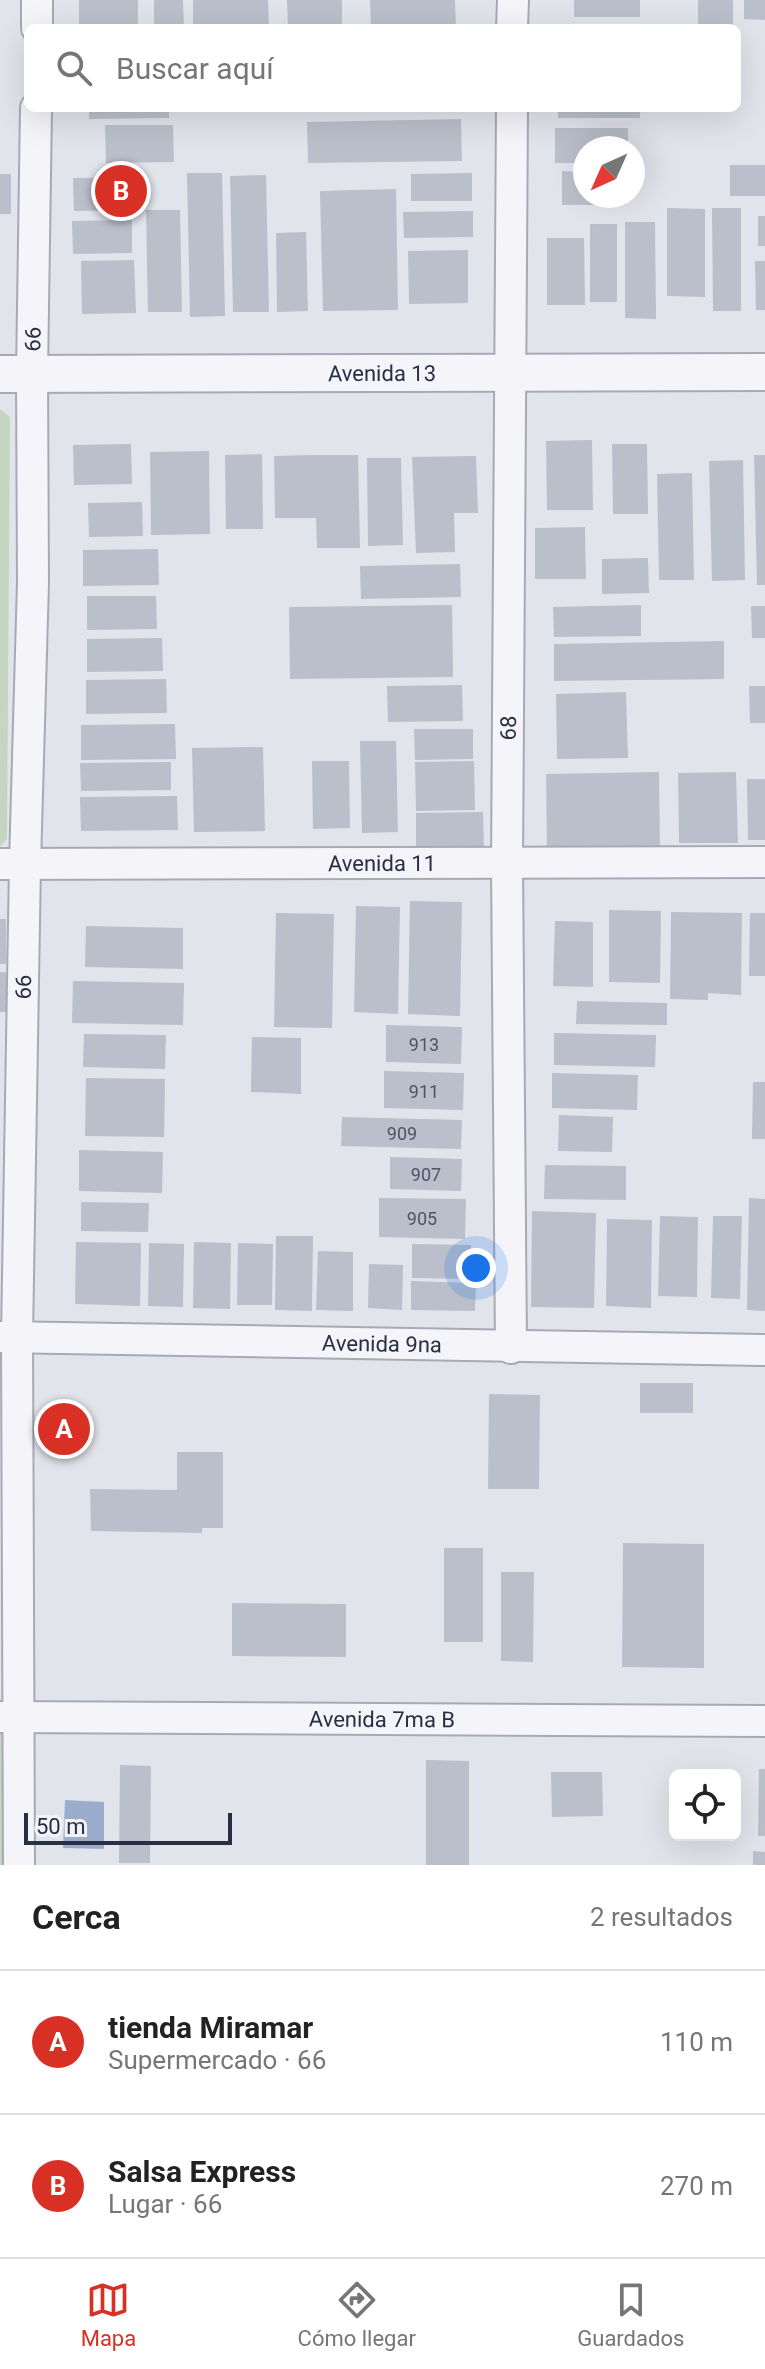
<!DOCTYPE html>
<html lang="es">
<head>
<meta charset="utf-8">
<style>
  :root { --surface:#fff; --page:#f2f2f2; --text:#222; --muted:#767676; --line:#e0e0e0; --accent:#d93025 }
  body { margin:0; font-family:Roboto,sans-serif; background:var(--page); color:var(--text) }
  .controls { position:absolute; right:24px; bottom:24px; display:grid; overflow:hidden; border-radius:12px; box-shadow:0 8px 32px #0002 }
  .controls button { width:72px; height:72px; display:grid; place-items:center; padding:0; border:0; border-bottom:2px solid var(--line); background:var(--surface); color:var(--text); font:40px sans-serif }
  .compass { position:absolute; left:573px; top:136px; width:72px; height:72px; border-radius:50%; background:var(--surface); box-shadow:0 8px 32px #0002; rotate:225deg }
  .scale { position:absolute; left:24px; bottom:20px; width:208px; box-sizing:border-box; padding-left:8px; border:4px solid #292f43; border-top:0; font-size:22px; line-height:28px; white-space:nowrap; color:#292f43; -webkit-text-stroke:6px #f1f3f8; paint-order:stroke }
  .you { position:absolute; left:476px; top:1268px; width:28px; height:28px; margin:-20px; border:6px solid #fff; border-radius:50%; background:#1a73e8; box-shadow:0 0 0 12px #1a73e833 }
  .badge { display:grid; place-items:center; width:52px; height:52px; border-radius:50%; background:var(--accent); color:#fff; font-size:26px; font-weight:700 }
  .pin { position:absolute; translate:-50% -50%; border:4px solid #fff; box-shadow:0 2px 8px #0006 }
  .list { margin:0; padding:0; list-style:none }
  h2 { display:flex; justify-content:space-between; align-items:center; height:104px; margin:0; padding:0 32px; font-size:34px }
  h2 small { font-size:26px; font-weight:400; color:var(--muted) }
  .list li { display:grid; grid-template-columns:52px 1fr auto; gap:24px; align-items:center; box-sizing:border-box; height:144px; padding:0 32px; border-top:2px solid var(--line) }
  .list b { display:block; font-size:30px; white-space:nowrap }
  .list p { margin:0; font-size:26px; white-space:nowrap; color:var(--muted) }
  .list em { font-size:26px; font-style:normal; color:var(--muted) }
  .icon { flex:none; width:44px; height:44px; fill:none; stroke:currentColor; stroke-width:2; stroke-linecap:round; stroke-linejoin:round }
  .map { position:relative; flex:none; width:765px; height:1865px; overflow:hidden }
  .search { position:absolute; background:var(--surface); box-shadow:0 8px 32px #0002; left:24px; right:24px; top:24px; height:88px; display:flex; align-items:center; gap:20px; box-sizing:border-box; padding:0 28px; border-radius:12px; color:var(--muted); font-size:30px }
  .sheet { height:392px; background:var(--surface) }
  nav { display:flex; justify-content:space-around; align-items:center; box-sizing:border-box; height:112px; border-top:2px solid var(--line); background:var(--surface); font-size:22px; color:var(--muted) }
  nav a { display:grid; justify-items:center; gap:4px }
  nav .on { color:var(--accent) }
  .map>svg:first-child { display:block }
</style>
</head>
<body>
<div class="map">
<svg width="765" height="1865" viewBox="0 0 765 1865">
  <rect width="100%" height="100%" fill="#e2e4eb"/>
  <g fill="#c5d5c2">
    <path d="M0 409 10 417 7 839 0 847Z"/>
    <path d="M0 1717 20 1718 19 1865H0Z"/>
  </g>
  <path fill="#9badcc" d="M65 1800 104 1802V1849L63 1848Z"/>
  <g fill="#bbbfcb">
    <path d="M79 0H138V26L79 27Z"/>
    <path d="M154 0H183L184 27 154 28Z"/>
    <path d="M193 0H268L269 28H193Z"/>
    <path d="M287 0H342V28H288Z"/>
    <path d="M370 0H455L456 27 371 28Z"/>
    <rect x="574" y="0" width="66" height="17"/>
    <rect x="698" y="0" width="35" height="28"/>
    <path d="M744 0H765V20L744 19Z"/>
    <path d="M89 108H169V118L89 119Z"/>
    <rect x="558" y="108" width="82" height="10"/>
    <path d="M461 119 462 161 308 163 307 122Z"/>
    <path d="M105 125H173L174 162 106 163Z"/>
    <path d="M555 128H628V148H585V163H555Z"/>
    <rect x="730" y="165" width="35" height="31"/>
    <path d="M562 171 585 172V196H625V205H562Z"/>
    <path d="M187 173H222L225 316 190 317Z"/>
    <path d="M472 173V201H411V174Z"/>
    <rect x="0" y="174" width="11" height="40"/>
    <path d="M266 175 269 312H233L230 176Z"/>
    <path d="M137 177V210L74 211 73 178Z"/>
    <path d="M396 189 398 310 323 311 320 191Z"/>
    <path d="M667 208 705 209V297L667 296Z"/>
    <path d="M712 208H741V311H713Z"/>
    <path d="M146 210H180L182 312H148Z"/>
    <path d="M473 211V237L404 238 403 212Z"/>
    <rect x="758" y="216" width="7" height="30"/>
    <path d="M132 220V253L73 254 72 221Z"/>
    <path d="M625 222H655L656 319 625 318Z"/>
    <rect x="590" y="224" width="27" height="78"/>
    <path d="M306 232 308 311 277 312 276 233Z"/>
    <path d="M547 238H584L585 305H547Z"/>
    <path d="M468 250V303L409 304 408 251Z"/>
    <path d="M134 260 136 313 82 314 81 261Z"/>
    <path d="M755 261H765V310H756Z"/>
    <path d="M592 440 593 510H547L546 441Z"/>
    <path d="M131 444 132 484 74 485 73 445Z"/>
    <path d="M612 444H647L648 514H613Z"/>
    <path d="M209 451 210 534 151 535 150 452Z"/>
    <path d="M262 454 263 529H226L225 455Z"/>
    <path d="M315 455H358L360 548H317L316 518H275L274 456Z"/>
    <path d="M754 455H765V585H757Z"/>
    <path d="M476 456 478 513H454L455 552 416 553 412 457Z"/>
    <path d="M367 458H401L403 545 368 546Z"/>
    <path d="M743 460 745 580 712 581 709 461Z"/>
    <path d="M692 473 694 580H659L657 474Z"/>
    <path d="M142 502 143 536 89 537 88 503Z"/>
    <path d="M585 527 586 579H535V528Z"/>
    <path d="M158 549 159 585 83 586V550Z"/>
    <path d="M648 558 649 593 602 594V559Z"/>
    <path d="M460 564 461 597 361 599 360 566Z"/>
    <path d="M87 596H156L157 629 87 630Z"/>
    <path d="M452 605 453 677 290 679 289 607Z"/>
    <path d="M641 605V636L554 637 553 607Z"/>
    <path d="M751 606H765V638H752Z"/>
    <path d="M162 638 163 671 87 672V639Z"/>
    <path d="M724 641V679L554 681V644Z"/>
    <path d="M166 679 167 713 86 714V680Z"/>
    <path d="M462 685 463 721 388 722 387 686Z"/>
    <path d="M749 686H765V723H750Z"/>
    <path d="M626 692 628 758 557 759 556 694Z"/>
    <path d="M175 724 176 759 81 760V725Z"/>
    <path d="M414 729H473V759L415 760Z"/>
    <path d="M360 741H396L398 832 362 833Z"/>
    <path d="M263 747 265 831 194 832 192 748Z"/>
    <path d="M312 761H349L350 828 313 829Z"/>
    <path d="M474 761 475 810 416 811 415 762Z"/>
    <path d="M171 762V790L81 791 80 763Z"/>
    <path d="M659 772 660 848 547 850 546 774Z"/>
    <path d="M736 772 738 843H679L678 773Z"/>
    <path d="M747 779H765V840H748Z"/>
    <path d="M177 796 178 830 81 831 80 797Z"/>
    <path d="M483 812 484 850 416 851V813Z"/>
    <path d="M410 901 462 902 460 1016 408 1014Z"/>
    <path d="M356 906 400 907 398 1014 354 1012Z"/>
    <path d="M609 910 661 911 660 983 609 982Z"/>
    <path d="M671 912 742 913 741 995 708 993V1000L670 999Z"/>
    <path d="M276 913 334 914 332 1028 274 1027Z"/>
    <path d="M750 913H765V976H749Z"/>
    <rect x="0" y="919" width="6" height="45"/>
    <path d="M555 921 593 922V987L553 986Z"/>
    <path d="M86 926 183 928V969L85 967Z"/>
    <path d="M0 972 11 973 10 1012H0Z"/>
    <path d="M73 981 184 983 183 1025 72 1023Z"/>
    <path d="M577 1001 667 1003V1025L576 1024Z"/>
    <path d="M386 1025 462 1027 461 1064 386 1062Z"/>
    <path d="M554 1033 656 1035 655 1067 554 1065Z"/>
    <path d="M84 1034 166 1035 165 1069 83 1067Z"/>
    <path d="M252 1037 301 1038V1094L251 1092Z"/>
    <path d="M384 1071 464 1073 463 1110 384 1108Z"/>
    <path d="M552 1073 638 1075 637 1110 552 1108Z"/>
    <path d="M86 1078 165 1079 164 1137 85 1136Z"/>
    <path d="M753 1082H765V1139H752Z"/>
    <path d="M559 1115 613 1117 612 1152 558 1151Z"/>
    <path d="M342 1117 462 1120 461 1149 341 1146Z"/>
    <path d="M79 1150 163 1152 162 1193 79 1191Z"/>
    <path d="M390 1157 462 1159 461 1191 390 1189Z"/>
    <path d="M545 1165 626 1166V1200L544 1199Z"/>
    <path d="M379 1198 466 1199 465 1239 379 1237Z"/>
    <path d="M749 1198 765 1199V1311L747 1310Z"/>
    <path d="M81 1202 149 1203 148 1232 81 1231Z"/>
    <path d="M532 1211 596 1213 594 1308 531 1307Z"/>
    <path d="M660 1216 698 1217 697 1297 658 1296Z"/>
    <path d="M713 1216H742L740 1299 711 1298Z"/>
    <path d="M607 1219 652 1220 651 1308 606 1306Z"/>
    <path d="M276 1236H313L312 1311 275 1310Z"/>
    <path d="M76 1242 141 1243 140 1306 75 1304Z"/>
    <path d="M194 1242 231 1243 230 1309 193 1308Z"/>
    <path d="M149 1243 184 1244 183 1307 148 1306Z"/>
    <path d="M238 1243 273 1244 272 1305H237Z"/>
    <path d="M412 1244 471 1245 470 1279 412 1278Z"/>
    <path d="M318 1251 353 1252V1311L316 1310Z"/>
    <path d="M369 1264 403 1265 402 1310 368 1308Z"/>
    <path d="M411 1281 476 1283 475 1311 411 1310Z"/>
    <rect x="640" y="1383" width="53" height="30"/>
    <path d="M489 1394 540 1395 539 1489H488Z"/>
    <path d="M177 1452H223V1528H202V1533L91 1531 90 1489 177 1490Z"/>
    <path d="M623 1543 704 1544V1668L622 1667Z"/>
    <rect x="444" y="1548" width="39" height="94"/>
    <path d="M501 1572H534L533 1662 501 1661Z"/>
    <path d="M232 1603 346 1604V1657L232 1656Z"/>
    <path d="M426 1760 469 1761V1865H426Z"/>
    <path d="M120 1765 151 1766 150 1863H119Z"/>
    <path d="M759 1769H765V1836H758Z"/>
    <path d="M551 1772H602L603 1816 552 1817Z"/>
    <path d="M753 1851 765 1852V1865H753Z"/>
  </g>
  <g fill="none" stroke-linecap="round" stroke-linejoin="round">
    <defs>
      <g id="minor">
        <path d="M37 28V0"/>
        <path d="M512 28 513 0"/>
        <path id="s1" d="M0 864 765 862"/>
        <path id="s2" d="M0 1337 765 1350"/>
        <path id="s3" d="M511 1348 507 864 512 108"/>
        <path id="s4" d="M0 1717 765 1721"/>
        <path id="s5" d="M19 1865 17 1337 25 864 33 582 32 374 36 108"/>
      </g>
      <g id="tertiary">
        <path id="s6" d="M0 374 765 372"/>
      </g>
    </defs>
    <use href="#minor" stroke="#a7aab5" stroke-width="34"/>
    <use href="#tertiary" stroke="#a7aab5" stroke-width="40"/>
    <use href="#minor" stroke="#f5f5f9" stroke-width="30"/>
    <use href="#tertiary" stroke="#f5f5f9" stroke-width="36"/>
  </g>
  <g text-anchor="middle" dominant-baseline="central" stroke-width="8" stroke-linejoin="round" paint-order="stroke">
    <g font-size="18" fill="#4e5365">
      <text x="424" y="1044">913</text>
      <text x="424" y="1091">911</text>
      <text x="402" y="1133">909</text>
      <text x="426" y="1174">907</text>
      <text x="422" y="1218">905</text>
    </g>
    <g font-size="22" fill="#292f43" stroke="#f1f3f8">
      <text stroke="none"><textPath href="#s5" startOffset="1526">66</textPath></text>
      <text stroke="none"><textPath href="#s6" startOffset="382">Avenida 13</textPath></text>
      <text stroke="none"><textPath href="#s3" startOffset="620">68</textPath></text>
      <text stroke="none"><textPath href="#s1" startOffset="382">Avenida 11</textPath></text>
      <text stroke="none"><textPath href="#s5" startOffset="878">66</textPath></text>
      <text stroke="none"><textPath href="#s2" startOffset="382">Avenida 9na</textPath></text>
      <text stroke="none"><textPath href="#s4" startOffset="382">Avenida 7ma B</textPath></text>
    </g>
  </g>
</svg>
<div class="controls">
<button><svg class="icon" aria-label="locate" viewBox="0 0 24 24"><circle cx="12" cy="12" r="6"/><path d="M12 2v4M12 18v4M2 12h4M18 12h4"/></svg></button>
</div>
<svg class="compass" viewBox="-18 -18 36 36"><path d="M0-13l5 13h-10z" fill="#e53935"/><path d="M0 13l5-13h-10z" fill="#767676"/></svg>
<div class="scale">50 m</div>
<div class="you"></div>
<div class="pin badge" style="left:64px;top:1429px">A</div>
<div class="pin badge" style="left:121px;top:191px">B</div>
<div class="search"><svg class="icon" aria-label="search" viewBox="0 0 24 24"><circle cx="10" cy="10" r="6"/><path d="M15 15l6 6"/></svg>Buscar aquí</div>
</div>
<section class="sheet">
<h2>Cerca<small>2 resultados</small></h2>
<ul class="list">
<li><span class="badge">A</span><div><b>tienda Miramar</b><p>Supermercado · 66</p></div><em>110 m</em></li>
<li><span class="badge">B</span><div><b>Salsa Express</b><p>Lugar · 66</p></div><em>270 m</em></li>
</ul>
</section>
<nav>
<a class="on"><svg class="icon" aria-label="map" viewBox="0 0 24 24"><path d="M3 6l6-2 6 2 6-2v14l-6 2-6-2-6 2zM9 4v14M15 6v14"/></svg>Mapa</a>
<a><svg class="icon" aria-label="directions" viewBox="0 0 24 24"><path d="M12 3l9 9-9 9-9-9zM9 14v-3h6M13 9l2 2-2 2"/></svg>Cómo llegar</a>
<a><svg class="icon" aria-label="saved" viewBox="0 0 24 24"><path d="M7 4h10v16l-5-4-5 4z"/></svg>Guardados</a>
</nav>
</body>
</html>
